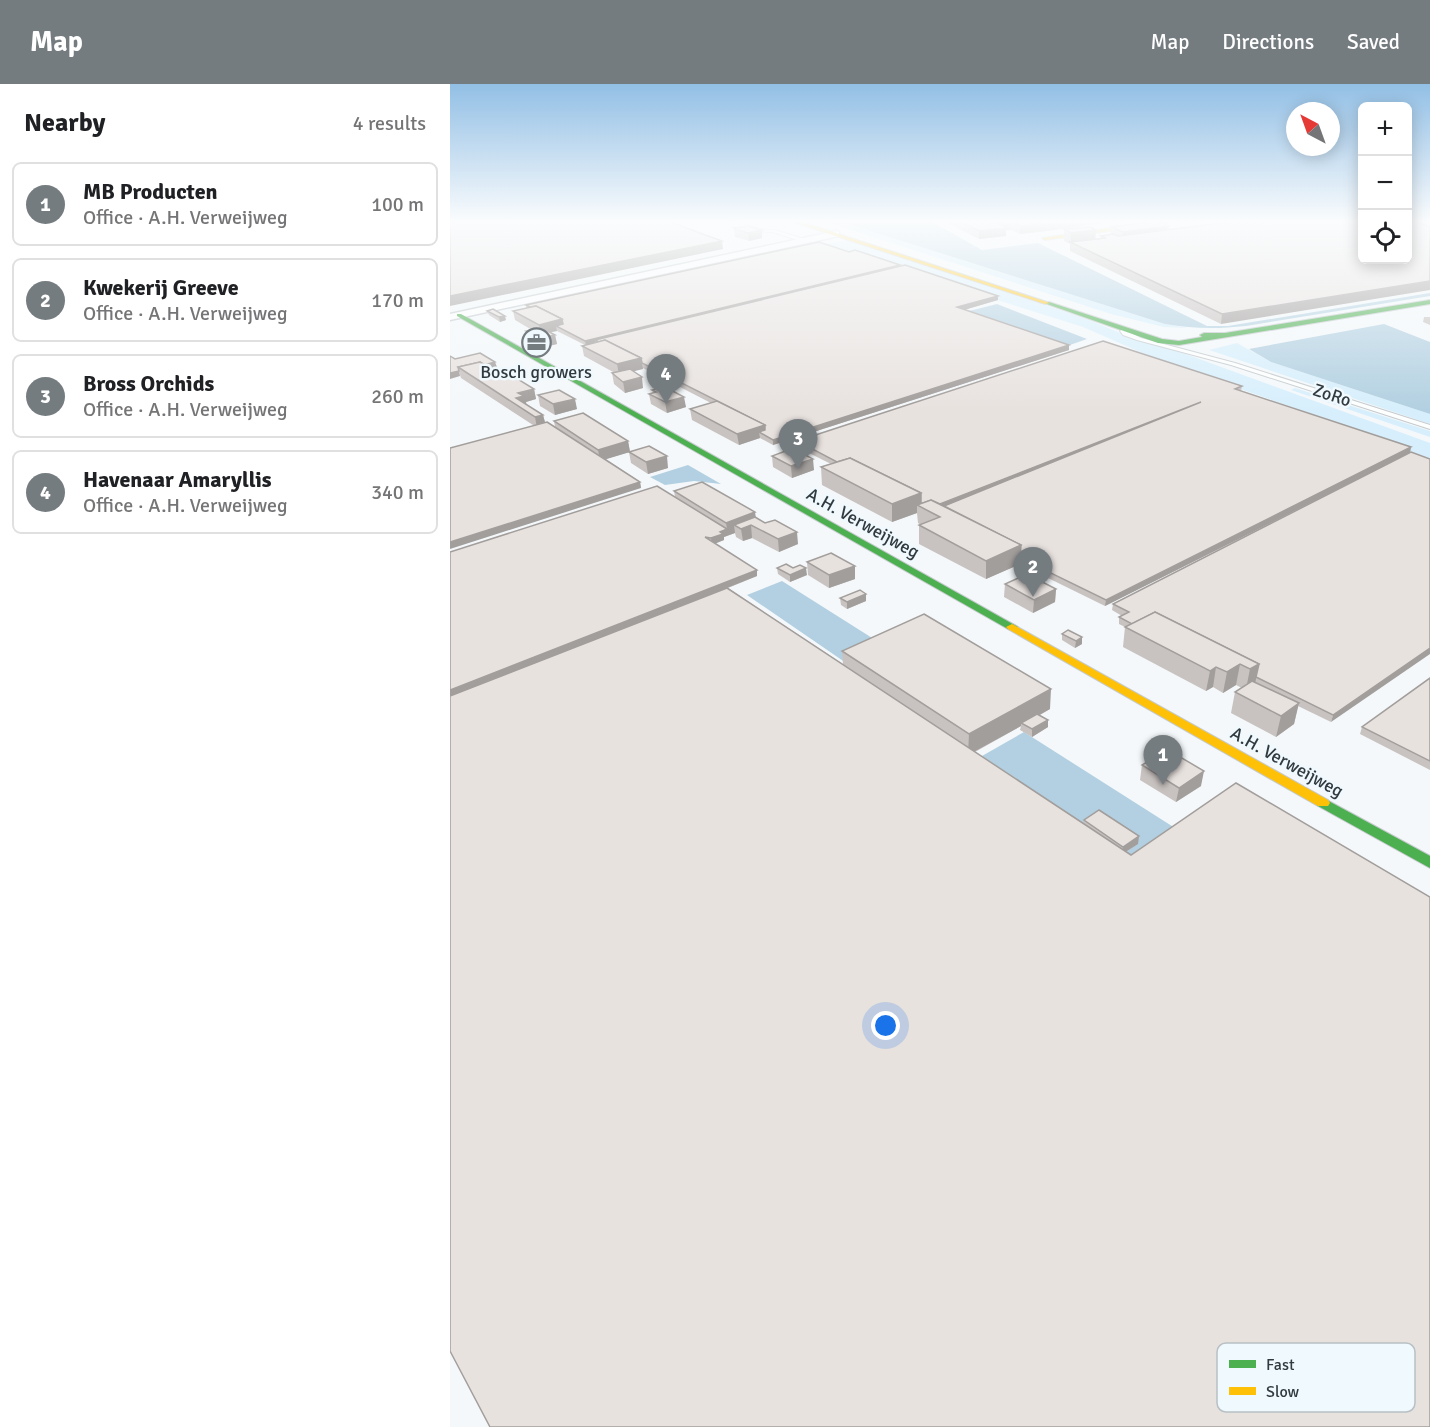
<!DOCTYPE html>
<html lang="en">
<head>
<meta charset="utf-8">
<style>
  :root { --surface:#fff; --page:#f2f2f2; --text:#202124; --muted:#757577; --line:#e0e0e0; --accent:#757c80 }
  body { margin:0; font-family:Signika,sans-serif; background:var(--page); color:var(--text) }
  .controls { position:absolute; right:18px; top:18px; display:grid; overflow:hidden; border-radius:9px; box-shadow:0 3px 15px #0003 }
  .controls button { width:54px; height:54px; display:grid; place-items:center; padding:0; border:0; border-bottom:2px solid var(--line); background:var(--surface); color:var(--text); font:30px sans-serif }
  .compass { position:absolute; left:836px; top:18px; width:54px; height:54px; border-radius:50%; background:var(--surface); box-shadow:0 3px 15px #0003; rotate:319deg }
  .you { position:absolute; left:436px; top:942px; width:21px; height:21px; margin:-15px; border:4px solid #fff; border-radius:50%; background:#1a73e8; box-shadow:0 0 0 9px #1a73e833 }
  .badge { display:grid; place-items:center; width:39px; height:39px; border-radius:50%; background:var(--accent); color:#fff; font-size:20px; font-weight:700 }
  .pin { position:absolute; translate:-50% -50px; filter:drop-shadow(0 2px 3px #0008) }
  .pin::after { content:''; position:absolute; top:32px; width:21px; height:18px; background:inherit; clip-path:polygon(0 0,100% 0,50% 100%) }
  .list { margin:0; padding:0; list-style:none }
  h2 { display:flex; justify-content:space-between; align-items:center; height:78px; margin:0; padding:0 24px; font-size:26px }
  h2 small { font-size:20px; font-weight:400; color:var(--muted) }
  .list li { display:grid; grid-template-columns:39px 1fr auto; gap:18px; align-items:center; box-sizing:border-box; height:84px; margin:0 12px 12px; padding:0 12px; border:2px solid var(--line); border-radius:9px }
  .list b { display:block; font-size:22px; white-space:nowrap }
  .list p { margin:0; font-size:20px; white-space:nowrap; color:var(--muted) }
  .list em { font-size:20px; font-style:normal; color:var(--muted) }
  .icon { flex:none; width:33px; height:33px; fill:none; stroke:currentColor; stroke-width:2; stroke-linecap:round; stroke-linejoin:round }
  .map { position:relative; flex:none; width:980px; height:1343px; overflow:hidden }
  header { display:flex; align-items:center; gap:36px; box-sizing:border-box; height:84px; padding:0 30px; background:var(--accent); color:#fff }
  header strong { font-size:28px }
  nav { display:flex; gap:33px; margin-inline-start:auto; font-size:21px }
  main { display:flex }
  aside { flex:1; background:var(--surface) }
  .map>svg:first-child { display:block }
</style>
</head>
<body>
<header>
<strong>Map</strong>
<nav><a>Map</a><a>Directions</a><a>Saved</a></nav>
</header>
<main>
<aside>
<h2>Nearby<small>4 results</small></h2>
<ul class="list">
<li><span class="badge">1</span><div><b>MB Producten</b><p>Office · A.H. Verweijweg</p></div><em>100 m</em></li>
<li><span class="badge">2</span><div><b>Kwekerij Greeve</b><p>Office · A.H. Verweijweg</p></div><em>170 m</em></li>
<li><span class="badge">3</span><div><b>Bross Orchids</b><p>Office · A.H. Verweijweg</p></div><em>260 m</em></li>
<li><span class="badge">4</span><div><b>Havenaar Amaryllis</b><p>Office · A.H. Verweijweg</p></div><em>340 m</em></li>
</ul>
</aside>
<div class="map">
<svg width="980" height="1343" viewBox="0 0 980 1343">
  <rect width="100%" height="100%" fill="#f4f8fa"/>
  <g fill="#d7effc">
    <path d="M377 138H392L715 240 738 244 714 243 661 230Z"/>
    <path d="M398 156 634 234 683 254 733 269 980 359V375L888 339 715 279 633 243 372 161Z"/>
    <path d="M787 259 821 278 980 330V340L759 266Z"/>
    <path d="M845 304 980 347V353L841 306Z"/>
  </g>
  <g fill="#b2d0e1">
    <path d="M392 138H482L532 166 588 159 757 242H778L980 209V212L796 242C768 245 743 245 715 240Z"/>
    <path d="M547 220 637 255 617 262 515 228Z"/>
    <path d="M934 240 980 258V330L821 278 799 265Z"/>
    <path d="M238 381 271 400 244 397 215 401 200 393Z"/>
    <path d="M332 497 438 564 402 583 297 511Z"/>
    <path d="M574 648 725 744 680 772 532 672Z"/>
  </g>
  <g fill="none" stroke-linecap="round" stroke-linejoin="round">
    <defs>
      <g id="lane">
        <path d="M285 138H291L303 145 325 146 360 157 357 159 323 148 300 147Z"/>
        <path d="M673 245 691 254 785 279 980 341V345L781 281 687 256 673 251 670 247Z"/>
      </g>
      <path id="street" d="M386 147 389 148V152L0 236V230Z"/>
      <g id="fast">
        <path d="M980 216V220L729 261 708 259 594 219 599 218 712 255 729 257 752 253 750 251 754 249H775Z"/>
        <path d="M7 230H11L568 543 562 546 558 545 7 232Z"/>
        <path d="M873 714 980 772V784L868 722 866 719Z"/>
      </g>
      <g id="slow">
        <path d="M343 138H352L600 219 595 220Z"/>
        <path d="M706 138H723L595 156 592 154Z"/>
        <path d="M562 540 878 716 880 719 878 722H868L558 545 556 543Z"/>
      </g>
    </defs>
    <use href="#lane" stroke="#c5cacd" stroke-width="2"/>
    <use href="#street" stroke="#c5cacd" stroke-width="3"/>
    <use href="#fast" stroke="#c5cacd" stroke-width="2"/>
    <use href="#slow" stroke="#c5cacd" stroke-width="2"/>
    <use href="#lane" fill="#fdfefe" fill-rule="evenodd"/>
    <use href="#street" fill="#fdfefe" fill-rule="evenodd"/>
    <use href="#fast" fill="#4caf50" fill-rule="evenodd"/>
    <use href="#slow" fill="#ffc107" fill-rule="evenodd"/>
  </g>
  <g fill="#c8c2c0">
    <path d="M496 138H659L570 150 561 146H556V152L529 155Z"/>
    <path d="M770 138H912L771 240 620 167V160L614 157V145L646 146 645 155 651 154V152L661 151V143L718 146 771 139Z"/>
    <path d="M284 144 312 154 299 157 285 153Z"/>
    <path d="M399 168 450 182 548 216 514 226 619 261V266L323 361 310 354 289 361 242 336 240 325 261 319 193 284 183 287 193 304 175 309 164 300 162 289H165L134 272 132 262 135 261 107 247 100 248 105 251 107 260 91 264 78 257 76 247 82 246 65 236 63 227 76 224V221Z"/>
    <path d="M37 227 56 236 50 238 39 231Z"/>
    <path d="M974 233H980V241L973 238Z"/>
    <path d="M5 275 47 283 41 285 49 289 84 305 86 315 76 318V320L93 331 95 338 105 343 104 337 178 357 180 367 218 384 198 390 181 379 179 368 156 375 190 398 191 404 83 341 11 294Z"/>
    <path d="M792 302 791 307 961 363 960 369 655 522 598 494 591 497 606 505 605 518 583 529 554 513 555 500 569 494V488L578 484 570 480 536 495 469 460V441H471L468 439 467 429 442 438 372 401 371 383 381 380 355 367 351 369 364 386 342 394 323 383 322 372 347 370 338 365V360Z"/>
    <path d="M202 306 236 323 217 329 201 320 199 310 203 309Z"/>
    <path d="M88 311 127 325 105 331 90 322Z"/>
    <path d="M961 368 881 638 848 622 844 640 826 653 781 629 785 608 792 604 786 601 773 609 763 603 756 607 673 563 675 543 669 540V533L672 532 662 526 663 520Z"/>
    <path d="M224 407 306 434 348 460 329 468 302 454 293 457 286 453 285 449 274 453V456L265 459 307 492 278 504 393 580 392 567 600 625 590 631 598 636V643L582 653 570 646 571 642 525 668 633 739 634 736 689 752 688 760 676 768 40 1343 225 413Z"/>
    <path d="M357 478 405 495 379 504 358 491Z"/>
    <path d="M327 484 357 491 340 498 328 490Z"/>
    <path d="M416 510V517L397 525 391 521 390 514Z"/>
    <path d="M612 550 632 560 625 564 612 556Z"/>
    <path d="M980 594V686L910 650 912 643Z"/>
    <path d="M703 669 751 702 726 718 690 696 692 681 702 675Z"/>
  </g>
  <g fill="#a29e9c">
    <path d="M555 138H561V146H556V152L529 155V147L547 139Z"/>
    <path d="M598 138H659L597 147Z"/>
    <path d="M598 139 597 147 570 150V142Z"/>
    <path d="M719 142 717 154 672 160 673 148Z"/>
    <path d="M312 146V154L299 157 298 149Z"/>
    <path d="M646 146 645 158 621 159V149Z"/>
    <path d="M272 157 273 165 0 222V212Z"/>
    <path d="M450 181V185L145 256 146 259 136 262 135 257Z"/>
    <path d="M980 197V206L771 240 772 230Z"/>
    <path d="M548 212V216L507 228V223Z"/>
    <path d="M55 232 56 236 50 238 49 233Z"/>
    <path d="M112 235 114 245 106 242 107 247 91 250 89 241Z"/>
    <path d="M105 251 107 260 91 264 89 254Z"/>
    <path d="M619 261V266L323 361V356Z"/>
    <path d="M191 274 193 285 169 291 167 280Z"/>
    <path d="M45 278 47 283 18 290 12 286Z"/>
    <path d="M9 287 10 292 0 295V289Z"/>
    <path d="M192 293 193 304 175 309 173 298Z"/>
    <path d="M84 305 86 315 76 318 77 323 66 314 68 309Z"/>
    <path d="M234 313 236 323 217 329 215 318Z"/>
    <path d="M125 315 127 325 105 331 103 320Z"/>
    <path d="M751 318 484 429 480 424Z"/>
    <path d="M93 331 96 342 87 344 85 333Z"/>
    <path d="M315 341 316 352 309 348 310 354 289 361 287 350Z"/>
    <path d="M178 357 180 368 150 377 148 366Z"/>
    <path d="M355 361V367L347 370 346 364Z"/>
    <path d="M961 363 960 369 655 522 656 516Z"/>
    <path d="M217 372 218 384 198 390 196 378Z"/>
    <path d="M363 375 364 386 342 394 341 382Z"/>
    <path d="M190 398 191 404 0 465V458Z"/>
    <path d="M471 409V423L467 421V429L442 438V420Z"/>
    <path d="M305 428 307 441H301L302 454 293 457 291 445 284 441 285 449 274 453V456L262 461 261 454 270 448 277 445 276 439Z"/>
    <path d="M347 448 348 460 329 468 328 455Z"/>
    <path d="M571 461 570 480 536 495V477Z"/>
    <path d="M405 482V495L379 504V491Z"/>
    <path d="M356 484 357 491 340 498V491Z"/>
    <path d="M307 486V492L0 614V606Z"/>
    <path d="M599 488 598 494 582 502V495Z"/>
    <path d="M606 505 605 518 583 529 584 516Z"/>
    <path d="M416 510V517L397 525V518Z"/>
    <path d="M632 553V560L625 564 626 557Z"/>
    <path d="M980 564V570L881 638 883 631Z"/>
    <path d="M790 580 786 601 773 609 777 588Z"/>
    <path d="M809 580 805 600 796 605 800 585Z"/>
    <path d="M766 583 763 603 756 607 760 587Z"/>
    <path d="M601 605 600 625 573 640 571 639V642L518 671 519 650Z"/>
    <path d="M849 619 844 640 826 653 831 632Z"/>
    <path d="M598 636V643L582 653V645Z"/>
    <path d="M754 687 751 702 726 718 729 704Z"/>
    <path d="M689 752 688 760 672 770 673 763Z"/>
  </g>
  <g fill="#e8e2df" stroke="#a29e9c" stroke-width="1.5">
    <path d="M0 138H220L272 157 0 212Z"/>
    <path d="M511 138H555L547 139 556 144 529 147Z"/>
    <path d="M563 138H597L598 139 570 142Z"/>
    <path d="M699 138H709L719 142 673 148 661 143Z"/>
    <path d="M779 138H912V176H957V138H966L980 143V197L772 230 620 158 656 154 651 152 663 150 668 152Z"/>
    <path d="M966 138H980V143Z"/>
    <path d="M299 142 312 146 298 149 284 145H286L284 144Z"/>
    <path d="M640 143 646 146 621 149 614 145Z"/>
    <path d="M369 158 399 168 405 166 450 181 135 257 106 242 113 240 112 235 86 222 80 223 76 221Z"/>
    <path d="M455 181 548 212 507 223 619 261 323 356 309 348 315 346V341L192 279 191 274 155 256 149 258 145 256Z"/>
    <path d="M86 222 112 235 89 241 63 227Z"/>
    <path d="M43 225 55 232 49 233 37 227Z"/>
    <path d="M92 244 105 251 89 254 76 247Z"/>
    <path d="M155 256 191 274 167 280 132 262Z"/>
    <path d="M653 257 792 302 785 305 961 363 656 516 599 488 585 494 577 490 575 491 569 488 585 481 570 473 571 461 494 422 751 318 490 420 481 416 471 420V409L400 374 387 378 355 361 346 364 338 360Z"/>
    <path d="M30 269 45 278 34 281 30 278 8 283 9 287 0 289V272L5 275Z"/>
    <path d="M30 278 49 289 56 288 84 305 68 309 74 312 66 314 93 331 85 333 8 283Z"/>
    <path d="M180 285 192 293 173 298 162 289Z"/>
    <path d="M215 303 234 313 215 318 199 310 206 308 202 306Z"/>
    <path d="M109 306 125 315 103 320 88 311Z"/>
    <path d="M267 317 315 341 287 350 240 325Z"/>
    <path d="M133 329 178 357 148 366 104 337Z"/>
    <path d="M97 338 190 398 0 458V364Z"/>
    <path d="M199 362 217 372 196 378 179 368Z"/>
    <path d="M338 366 346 370 350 368 363 375 341 382 322 372Z"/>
    <path d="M961 368 980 375V564L883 631 806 593 809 580 705 528 682 540 669 533 679 528 663 520Z"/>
    <path d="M400 374 471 409 442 420 371 383Z"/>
    <path d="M252 398 305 428 276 439 224 407Z"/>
    <path d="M207 402 277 445 270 448 273 450 261 454 255 453 307 486 0 606V468Z"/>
    <path d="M481 416 571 461 536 477 469 441 490 433 467 421Z"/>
    <path d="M305 433 315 439 325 436 347 448 328 455 301 441 291 445 284 441Z"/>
    <path d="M381 469 405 482 379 491 357 478Z"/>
    <path d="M336 480 343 484 350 481 356 484 340 491 327 484Z"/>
    <path d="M577 490 606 505 584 516 555 500Z"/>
    <path d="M277 504 681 771 786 699 980 813V1343H40L0 1267V612Z"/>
    <path d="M410 506 416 510 397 518 390 514Z"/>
    <path d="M705 528 809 580 800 585 790 580 777 588 766 583 760 587 675 543Z"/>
    <path d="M474 530 601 605 519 650 392 567Z"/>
    <path d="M618 546 632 553 626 557 612 550Z"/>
    <path d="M980 594V677L912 643Z"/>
    <path d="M802 597 849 619 831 632 785 608Z"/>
    <path d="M587 630 598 636 582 645 571 639Z"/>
    <path d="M713 663 754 687 729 704 692 681 707 672 703 669Z"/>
    <path d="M649 726 689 752 673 763 634 736Z"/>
  </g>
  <linearGradient id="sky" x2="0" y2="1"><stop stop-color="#92bfe5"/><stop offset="0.42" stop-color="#fafcfd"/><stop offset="1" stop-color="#fafcfd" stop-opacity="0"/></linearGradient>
  <rect width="980" height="326" fill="url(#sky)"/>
  <defs>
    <symbol id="office-ring" viewBox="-11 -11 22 22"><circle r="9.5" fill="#f0f9fe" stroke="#757c80" stroke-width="1.5"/><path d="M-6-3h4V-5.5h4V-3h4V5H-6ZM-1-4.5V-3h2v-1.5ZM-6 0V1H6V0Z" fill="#757c80"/></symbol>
  </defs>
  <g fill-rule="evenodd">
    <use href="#office-ring" x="70" y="242" width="33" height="33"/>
  </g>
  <g text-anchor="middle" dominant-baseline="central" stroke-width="5" stroke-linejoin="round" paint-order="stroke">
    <g font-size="18" fill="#313a3e" stroke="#f0f9fe">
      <text x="86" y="288">Bosch growers</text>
    </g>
    <g font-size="18" fill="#313a3e" stroke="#f0f9fe">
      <text transform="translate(882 311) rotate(18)">ZoRo</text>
      <text transform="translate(413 439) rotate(29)">A.H. Verweijweg</text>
      <text transform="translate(837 678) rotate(29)">A.H. Verweijweg</text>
    </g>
  </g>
  <rect x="767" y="1259" width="198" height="69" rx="9" fill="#f0f9fe" stroke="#b7c0c4" stroke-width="1.5"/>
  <rect x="779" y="1276" width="27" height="8" fill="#4caf50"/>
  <rect x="779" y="1303" width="27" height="8" fill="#ffc107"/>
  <g font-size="16" fill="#313a3e">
    <text x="816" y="1286">Fast</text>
    <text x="816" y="1313">Slow</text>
  </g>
</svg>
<div class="controls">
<button>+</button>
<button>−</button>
<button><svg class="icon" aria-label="locate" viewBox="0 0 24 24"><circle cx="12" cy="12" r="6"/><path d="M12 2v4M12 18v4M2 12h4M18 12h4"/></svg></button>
</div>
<svg class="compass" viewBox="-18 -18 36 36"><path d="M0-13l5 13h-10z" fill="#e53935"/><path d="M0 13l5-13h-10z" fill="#757577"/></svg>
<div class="you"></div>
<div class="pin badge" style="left:713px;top:701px">1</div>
<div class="pin badge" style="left:583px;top:513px">2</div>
<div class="pin badge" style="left:348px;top:385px">3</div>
<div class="pin badge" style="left:216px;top:320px">4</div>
</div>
</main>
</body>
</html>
